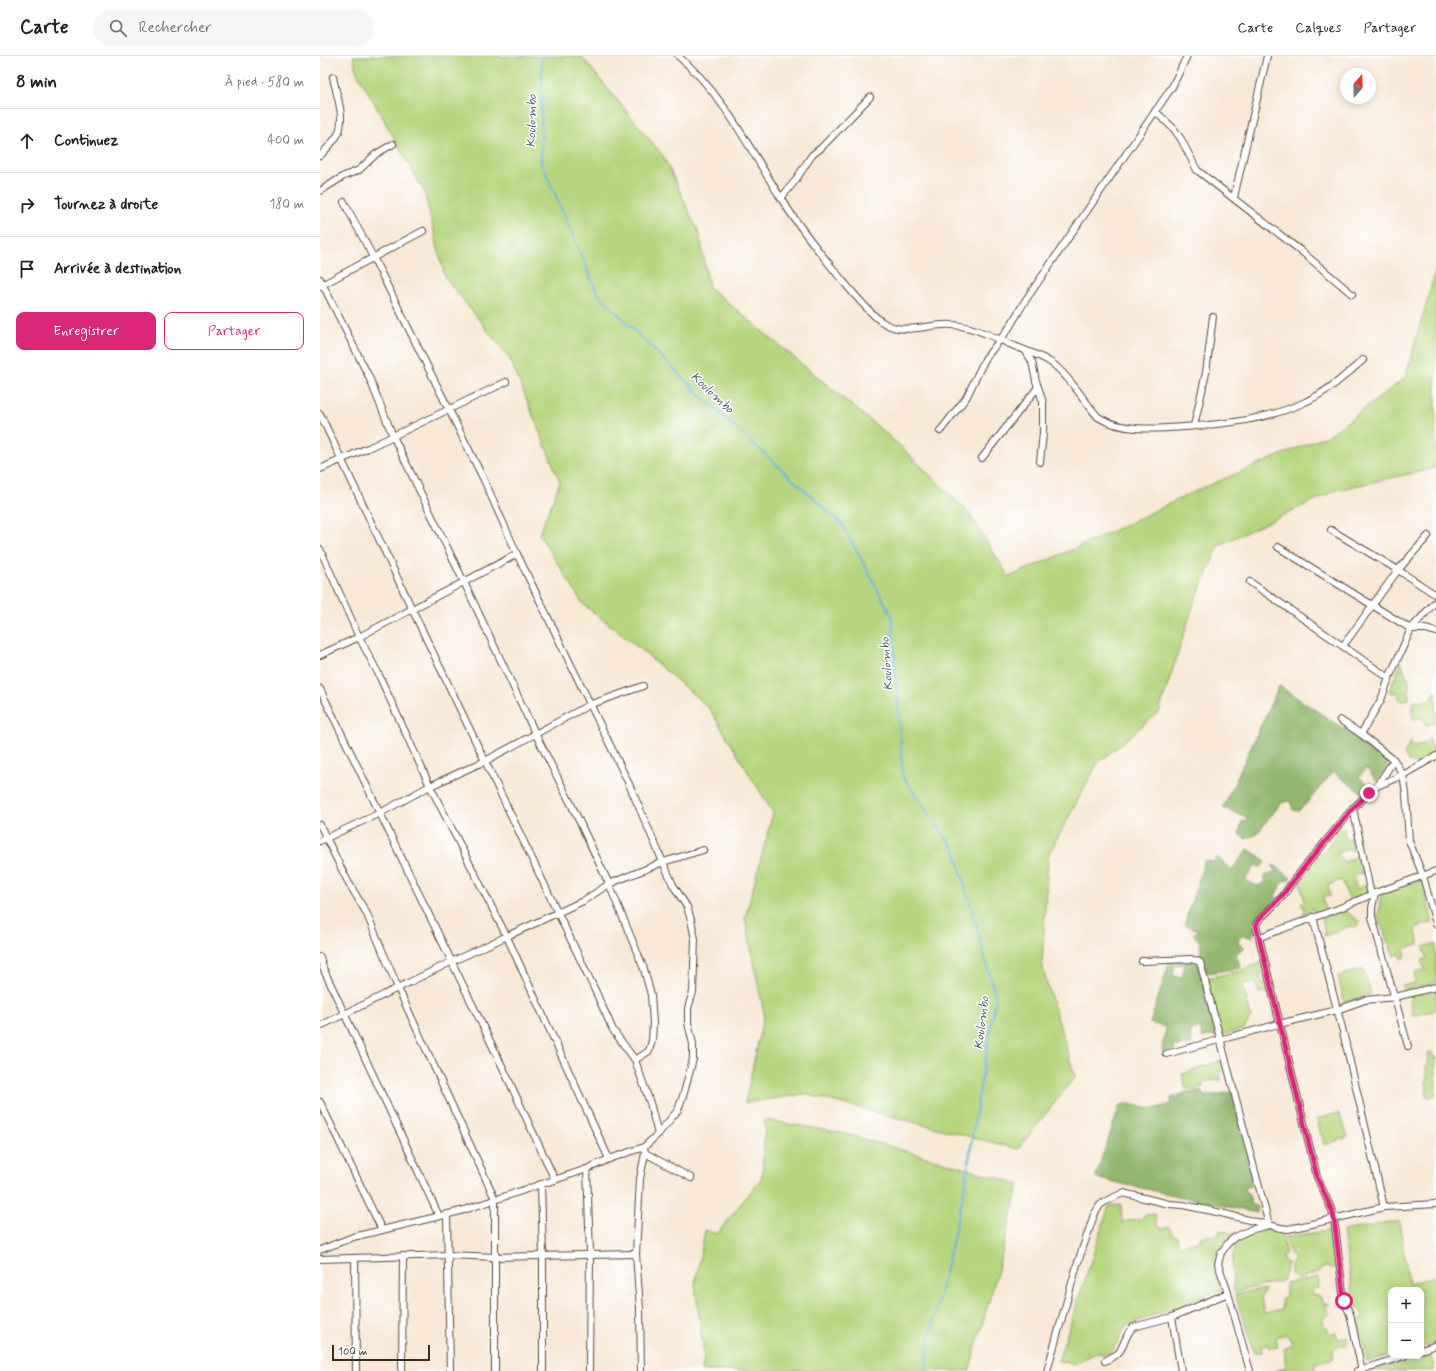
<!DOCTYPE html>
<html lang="fr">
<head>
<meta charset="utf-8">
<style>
  :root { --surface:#fff; --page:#f6f6f6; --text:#222; --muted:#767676; --line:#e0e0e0; --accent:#db2777 }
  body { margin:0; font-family:Mynerve,sans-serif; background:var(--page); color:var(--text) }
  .controls { position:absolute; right:12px; bottom:12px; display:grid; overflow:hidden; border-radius:8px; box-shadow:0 2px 10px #0003 }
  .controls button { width:36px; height:36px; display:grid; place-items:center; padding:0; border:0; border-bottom:1px solid var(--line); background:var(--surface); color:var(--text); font:20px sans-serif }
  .compass { position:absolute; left:1020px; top:12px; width:36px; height:36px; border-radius:50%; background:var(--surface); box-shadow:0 2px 10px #0003; rotate:19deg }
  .scale { position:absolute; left:12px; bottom:10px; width:98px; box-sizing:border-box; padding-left:4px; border:2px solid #3b2a1e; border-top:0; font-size:11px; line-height:14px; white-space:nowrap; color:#3b2a1e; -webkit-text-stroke:3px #fff; paint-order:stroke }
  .stop { position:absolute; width:12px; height:12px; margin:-9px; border:3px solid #db2777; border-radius:50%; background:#fff }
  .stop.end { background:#db2777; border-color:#fff; box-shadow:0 1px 4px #0008 }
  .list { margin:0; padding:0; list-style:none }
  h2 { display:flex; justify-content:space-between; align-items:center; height:52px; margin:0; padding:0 16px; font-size:17px }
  h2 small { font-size:13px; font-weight:400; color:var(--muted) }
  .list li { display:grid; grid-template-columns:26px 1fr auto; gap:12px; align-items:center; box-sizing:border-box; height:64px; padding:0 16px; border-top:1px solid var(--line) }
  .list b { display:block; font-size:15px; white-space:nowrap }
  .list em { font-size:13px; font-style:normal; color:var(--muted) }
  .actions { display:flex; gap:8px; padding:12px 16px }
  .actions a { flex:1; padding:9px 0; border:1px solid var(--accent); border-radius:8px; text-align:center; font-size:14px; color:var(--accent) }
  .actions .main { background:var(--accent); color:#fff }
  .icon { flex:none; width:22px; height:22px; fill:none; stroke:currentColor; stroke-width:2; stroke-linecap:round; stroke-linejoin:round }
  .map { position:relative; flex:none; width:1116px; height:1315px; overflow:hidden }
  header { display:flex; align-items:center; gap:24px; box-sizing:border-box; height:56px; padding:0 20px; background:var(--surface); border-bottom:1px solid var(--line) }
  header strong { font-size:19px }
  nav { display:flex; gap:22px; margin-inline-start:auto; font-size:14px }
  .search { width:280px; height:36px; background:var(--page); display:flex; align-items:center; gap:10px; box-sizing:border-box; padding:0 14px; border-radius:22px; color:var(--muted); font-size:15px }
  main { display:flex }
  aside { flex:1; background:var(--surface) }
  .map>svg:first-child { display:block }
</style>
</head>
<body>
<header>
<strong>Carte</strong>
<div class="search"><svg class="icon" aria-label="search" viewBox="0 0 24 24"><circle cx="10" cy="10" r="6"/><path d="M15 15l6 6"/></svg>Rechercher</div>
<nav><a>Carte</a><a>Calques</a><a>Partager</a></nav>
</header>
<main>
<aside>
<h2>8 min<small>À pied · 580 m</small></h2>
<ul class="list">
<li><svg class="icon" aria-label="ahead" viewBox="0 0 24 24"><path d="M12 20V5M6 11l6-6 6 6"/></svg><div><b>Continuez</b></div><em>400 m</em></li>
<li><svg class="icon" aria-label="right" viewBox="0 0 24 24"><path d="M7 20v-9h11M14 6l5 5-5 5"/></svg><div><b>Tournez à droite</b></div><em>180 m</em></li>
<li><svg class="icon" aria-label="arrive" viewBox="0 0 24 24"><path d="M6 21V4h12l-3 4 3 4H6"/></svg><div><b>Arrivée à destination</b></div></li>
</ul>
<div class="actions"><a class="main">Enregistrer</a><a>Partager</a></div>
</aside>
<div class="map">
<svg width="1116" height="1315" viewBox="0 0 1116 1315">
  <rect width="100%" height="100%" fill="#fff"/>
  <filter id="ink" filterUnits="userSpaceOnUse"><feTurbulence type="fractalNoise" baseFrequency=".025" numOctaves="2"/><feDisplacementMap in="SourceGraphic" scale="8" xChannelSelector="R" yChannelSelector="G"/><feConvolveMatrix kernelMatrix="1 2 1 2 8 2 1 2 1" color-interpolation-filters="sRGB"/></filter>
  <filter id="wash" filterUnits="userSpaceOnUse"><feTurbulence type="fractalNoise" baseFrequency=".012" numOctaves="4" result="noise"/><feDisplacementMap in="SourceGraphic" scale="16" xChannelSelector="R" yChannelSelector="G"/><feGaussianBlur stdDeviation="0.9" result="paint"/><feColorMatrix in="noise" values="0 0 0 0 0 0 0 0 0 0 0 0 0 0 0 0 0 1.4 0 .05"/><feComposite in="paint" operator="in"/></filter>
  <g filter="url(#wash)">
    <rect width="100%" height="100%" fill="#f8e8d5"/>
    <g fill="#b5d67e" stroke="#78804e">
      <path d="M33 0H261L344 101 379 177 389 231 576 386 649 457 689 521 772 485 880 433 1011 378 1085 322 1116 213V412L1017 434 899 489 874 547 839 656 778 707 728 799 722 910 755 1021 698 1093 485 1038 425 1047 444 958 425 862 453 757 389 652 324 596 263 548 219 478 240 426 190 303 125 221 104 135 36 15Z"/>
      <path d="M1081 607 1089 625V643L1083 645 1078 642 1079 639 1076 636 1072 637 1069 635Z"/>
      <path d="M1116 635V666L1106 670 1104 662 1093 663V644L1109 645Z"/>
      <path d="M1109 682 1114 699 1100 707H1091L1084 699 1091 685 1090 690C1099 692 1103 688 1109 682Z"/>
      <path d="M1024 773 1026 782 1039 781V796L1029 793 1019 796 1018 799 1024 806 1041 799 1044 817 1033 820 1037 833 1047 828 1048 838 1030 846 1022 824 1008 829 1010 840 1003 841 1005 855 995 857 992 852 989 856 993 860 981 864 980 862C986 857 985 853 981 847L984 844 980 826 1020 774Z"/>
      <path d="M1101 823 1113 866 1095 872 1099 888 1084 893 1086 900 1081 903 1079 897 1074 901 1058 861 1061 838Z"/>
      <path d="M1023 853 1040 866 1035 872 1029 870 1005 880 1002 860Z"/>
      <path d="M1116 887V927L1083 934 1082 930 1095 927V916L1105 914 1101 905 1107 902 1103 891Z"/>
      <path d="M941 907 946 917 940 918 942 927 948 926 950 936 939 937 935 926 923 928 931 961 924 973 902 979 887 922 925 914V912Z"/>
      <path d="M1043 913 1051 938 1024 946 1018 920Z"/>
      <path d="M1116 932V954L1093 960 1089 940Z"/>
      <path d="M1112 996 1113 1002 1116 1001V1040L1107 1041 1106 1010 1109 1005 1108 997Z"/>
      <path d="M902 1004 906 1013 900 1016 901 1025 893 1024 884 1026 883 1031 866 1033 862 1018Z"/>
      <path d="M1019 1057 1028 1081 1004 1089 997 1063Z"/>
      <path d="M445 1064 523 1077 699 1128 677 1217 649 1315H382L384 1300 375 1228 385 1174 397 1178 442 1121Z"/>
      <path d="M801 1149 802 1166 822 1163 824 1159 835 1158 836 1168 841 1173 849 1171 852 1178 857 1181 859 1190 880 1185V1181L900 1178 899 1174 915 1178 894 1200 903 1233 806 1270 790 1299 775 1297 753 1308 738 1305 789 1150Z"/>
      <path d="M1079 1165 1089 1228 1116 1220V1287L1101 1291V1234H1071V1299L1047 1306 1038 1264 1043 1262 1042 1257 1034 1247 1023 1175Z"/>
      <path d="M951 1171 961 1174 966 1198 962 1201 964 1205 968 1207 962 1225 914 1236C913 1216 907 1191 926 1178 932 1174 944 1173 951 1171Z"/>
      <path d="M1013 1174 1016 1212 1010 1213 1007 1211 1000 1213 999 1216 977 1223 971 1218V1208L975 1203 970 1197 965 1181Z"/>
      <path d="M998 1221 999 1231 992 1234V1239L1000 1240 1003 1247H1008L1009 1249 1006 1250 1007 1255 1010 1257 1003 1262 1004 1270 1006 1271 1009 1278 1016 1276 1018 1283 1027 1281 1028 1288 1014 1293 1012 1303 995 1307V1315H954L966 1312 964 1293 973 1288 966 1278 956 1281 958 1291 949 1292 948 1289 941 1290 942 1296 934 1297 915 1238 945 1233 941 1242 944 1257 962 1253 961 1244 963 1243 966 1238V1228Z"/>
      <path d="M1110 1296 1115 1314 1113 1315H1052V1314L1097 1300H1101V1299Z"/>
    </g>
    <g fill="#90b76d" stroke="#667046">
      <path d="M959 630 1071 704 1057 726 1046 712 1039 721 1052 732 1043 738 1013 716 986 748 978 755 973 754 970 745 961 747 936 779 925 783 919 778 922 765 927 766 926 765 927 761 903 752Z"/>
      <path d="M928 793 946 805 941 811 936 810 925 824 937 830 944 827V821L950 817 956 816 951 809 957 811 971 822 968 825 964 824 955 839 958 842 932 868 936 877H933V881L920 880 918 888 925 891 916 898 921 912 887 917 881 900 880 886 873 878 879 874 864 869 885 804 893 806 897 801 912 814Z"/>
      <path d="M864 904 863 908H855L853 920 862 921 866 905 879 908 898 980 882 981 880 972 870 974 872 988 866 990 864 988 858 991 855 989 854 994 843 996 842 993 846 971 830 967 850 905Z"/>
      <path d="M880 1034 884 1040 913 1036 935 1128 924 1132 925 1136 928 1137 931 1145 930 1148 938 1151 937 1157 775 1122 800 1049C809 1046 818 1050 826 1052 836 1053 844 1051 852 1047L851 1042 868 1036Z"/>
    </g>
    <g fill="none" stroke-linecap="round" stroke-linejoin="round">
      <path stroke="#66b1de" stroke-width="2" d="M222 0 221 106 278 238 383 342 522 468 572 560 583 721 635 794 676 941 658 1044 645 1131 609 1286 606 1315"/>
    </g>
  </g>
  <g filter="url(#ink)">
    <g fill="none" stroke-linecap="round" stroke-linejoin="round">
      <defs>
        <g id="street">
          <path d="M358 0C401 35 430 93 459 139 476 167 497 193 518 219 529 232 551 260 564 267 584 280 610 267 632 269 653 270 673 281 692 289 706 295 721 299 733 308 751 322 763 344 778 361 802 376 836 373 864 371 905 368 947 364 985 346 1006 337 1026 319 1043 304"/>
          <path d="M835 55 854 73 861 83 877 114 981 195 1032 238"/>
          <path d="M0 100C6 93 14 86 18 78 26 61 16 38 13 21"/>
          <path d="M0 135 24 120 39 114 56 98 73 88"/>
          <path d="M914 141 947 0"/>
          <path d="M461 142 475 125 492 99 501 92 550 41"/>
          <path d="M0 223 49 321 73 380 144 526 216 679 253 752 289 828 324 913 331 939 333 967 332 985 329 995 315 1004"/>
          <path d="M0 230 103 175"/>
          <path d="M706 295 712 306 716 325 723 346V377L720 406"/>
          <path d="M0 358 92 553 274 932 293 974 315 1004 330 1047 338 1078"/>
          <path d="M874 370 886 317 893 261"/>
          <path d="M620 375 646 342 665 303 689 272 705 245 852 31 867 0"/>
          <path d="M662 402 718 331"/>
          <path d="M0 413 48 392 186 326"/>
          <path d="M1011 474 1078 514 1116 539"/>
          <path d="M958 491 1091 573H1106L1116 576"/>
          <path d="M0 493 39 581 58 617 110 730 187 881 289 1103"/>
          <path d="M930 526 1069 622"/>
          <path d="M1023 590 1078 514 1108 480"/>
          <path d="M0 599 39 581 197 498"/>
          <path d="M0 633 184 1014 235 1124"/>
          <path d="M1020 664 1041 678 1074 704 1083 719 1086 738 1089 785 1103 820 1116 868"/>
          <path d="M1041 678 1061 644 1069 622 1091 573 1116 545"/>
          <path d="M1057 730 1083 719 1116 700"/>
          <path d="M1033 752 1051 839"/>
          <path d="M0 769 27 824 46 856 78 932 175 1143V1315"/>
          <path d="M0 785 60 757 110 730 165 705 269 649 323 630"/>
          <path d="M1055 837 1052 852V861L1088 990"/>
          <path d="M993 861 1023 976 1064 1151"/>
          <path d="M940 881 1020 852 1055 837 1116 815"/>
          <path d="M0 901 3 912 119 1160"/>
          <path d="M822 905 871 903 880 906 949 1169 930 1174 915 1181 908 1187 901 1197 898 1208 908 1237 930 1315"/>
          <path d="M0 970 131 906 263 845 289 828 343 806 383 794"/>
          <path d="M846 998 959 968 1017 954 1045 944 1075 941 1116 931"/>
          <path d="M0 1046 62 1174"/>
          <path d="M325 1097 371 1122"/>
          <path d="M267 1113 270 1198 269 1315"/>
          <path d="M221 1128 223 1199V1315"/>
          <path d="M127 1158 130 1315"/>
          <path d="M0 1194 33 1181 141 1155 267 1113 289 1103 324 1091 338 1078 358 1054 364 1037 373 1003V988L368 967V952L373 936 375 883 371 864 367 851 353 829 308 726 197 498 165 426 53 201 24 146"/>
          <path d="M0 1203 128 1199 176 1201 316 1198"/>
          <path d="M35 1203 36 1315"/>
          <path d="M1101 1294 1116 1289"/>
          <path d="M785 1305 796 1299 800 1295 808 1278 813 1271 852 1261"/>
          <path d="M82 1315 83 1200"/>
          <path d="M321 1315 320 1253 316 1198 320 1123 325 1097 324 1091"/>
          <path d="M727 1315 757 1209 774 1159 780 1149 786 1145 803 1137 849 1148 863 1149 897 1156 961 1172 968 1173 983 1170 1064 1151 1116 1148"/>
          <path d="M861 1315 852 1261 908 1237"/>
          <path d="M1037 1315 1084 1300"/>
          <path d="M1042 1315 1030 1258 1024 1245 1014 1162 1012 1155 997 1121 936 869 938 865 963 840 973 825 1033 752 1057 730 1074 704"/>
        </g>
      </defs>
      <use href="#street" stroke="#574639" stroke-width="8"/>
      <use href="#street" stroke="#fff" stroke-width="6"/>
    </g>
  </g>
  <g fill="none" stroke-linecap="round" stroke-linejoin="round" filter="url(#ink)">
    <path stroke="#db2777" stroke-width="5" d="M1024 1245 1014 1162 1012 1155 997 1121 936 869 938 864 962 840 973 825 1033 752 1049 737"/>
  </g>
  <g text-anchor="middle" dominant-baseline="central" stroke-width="3" stroke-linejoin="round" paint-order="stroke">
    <g font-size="13" font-style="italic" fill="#4c606b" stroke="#fff">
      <text transform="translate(212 65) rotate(-89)">Koulombo</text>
      <text transform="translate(392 337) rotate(43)">Koulombo</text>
      <text transform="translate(567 608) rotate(-94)">Koulombo</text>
      <text transform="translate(662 967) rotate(-83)">Koulombo</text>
    </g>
  </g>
</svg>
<div class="controls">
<button>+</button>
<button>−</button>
</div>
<svg class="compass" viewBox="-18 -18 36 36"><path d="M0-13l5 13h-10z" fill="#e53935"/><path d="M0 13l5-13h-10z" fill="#767676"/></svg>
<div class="scale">100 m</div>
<div class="stop" style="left:1024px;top:1245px"></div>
<div class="stop end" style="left:1049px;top:737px"></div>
</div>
</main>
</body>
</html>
